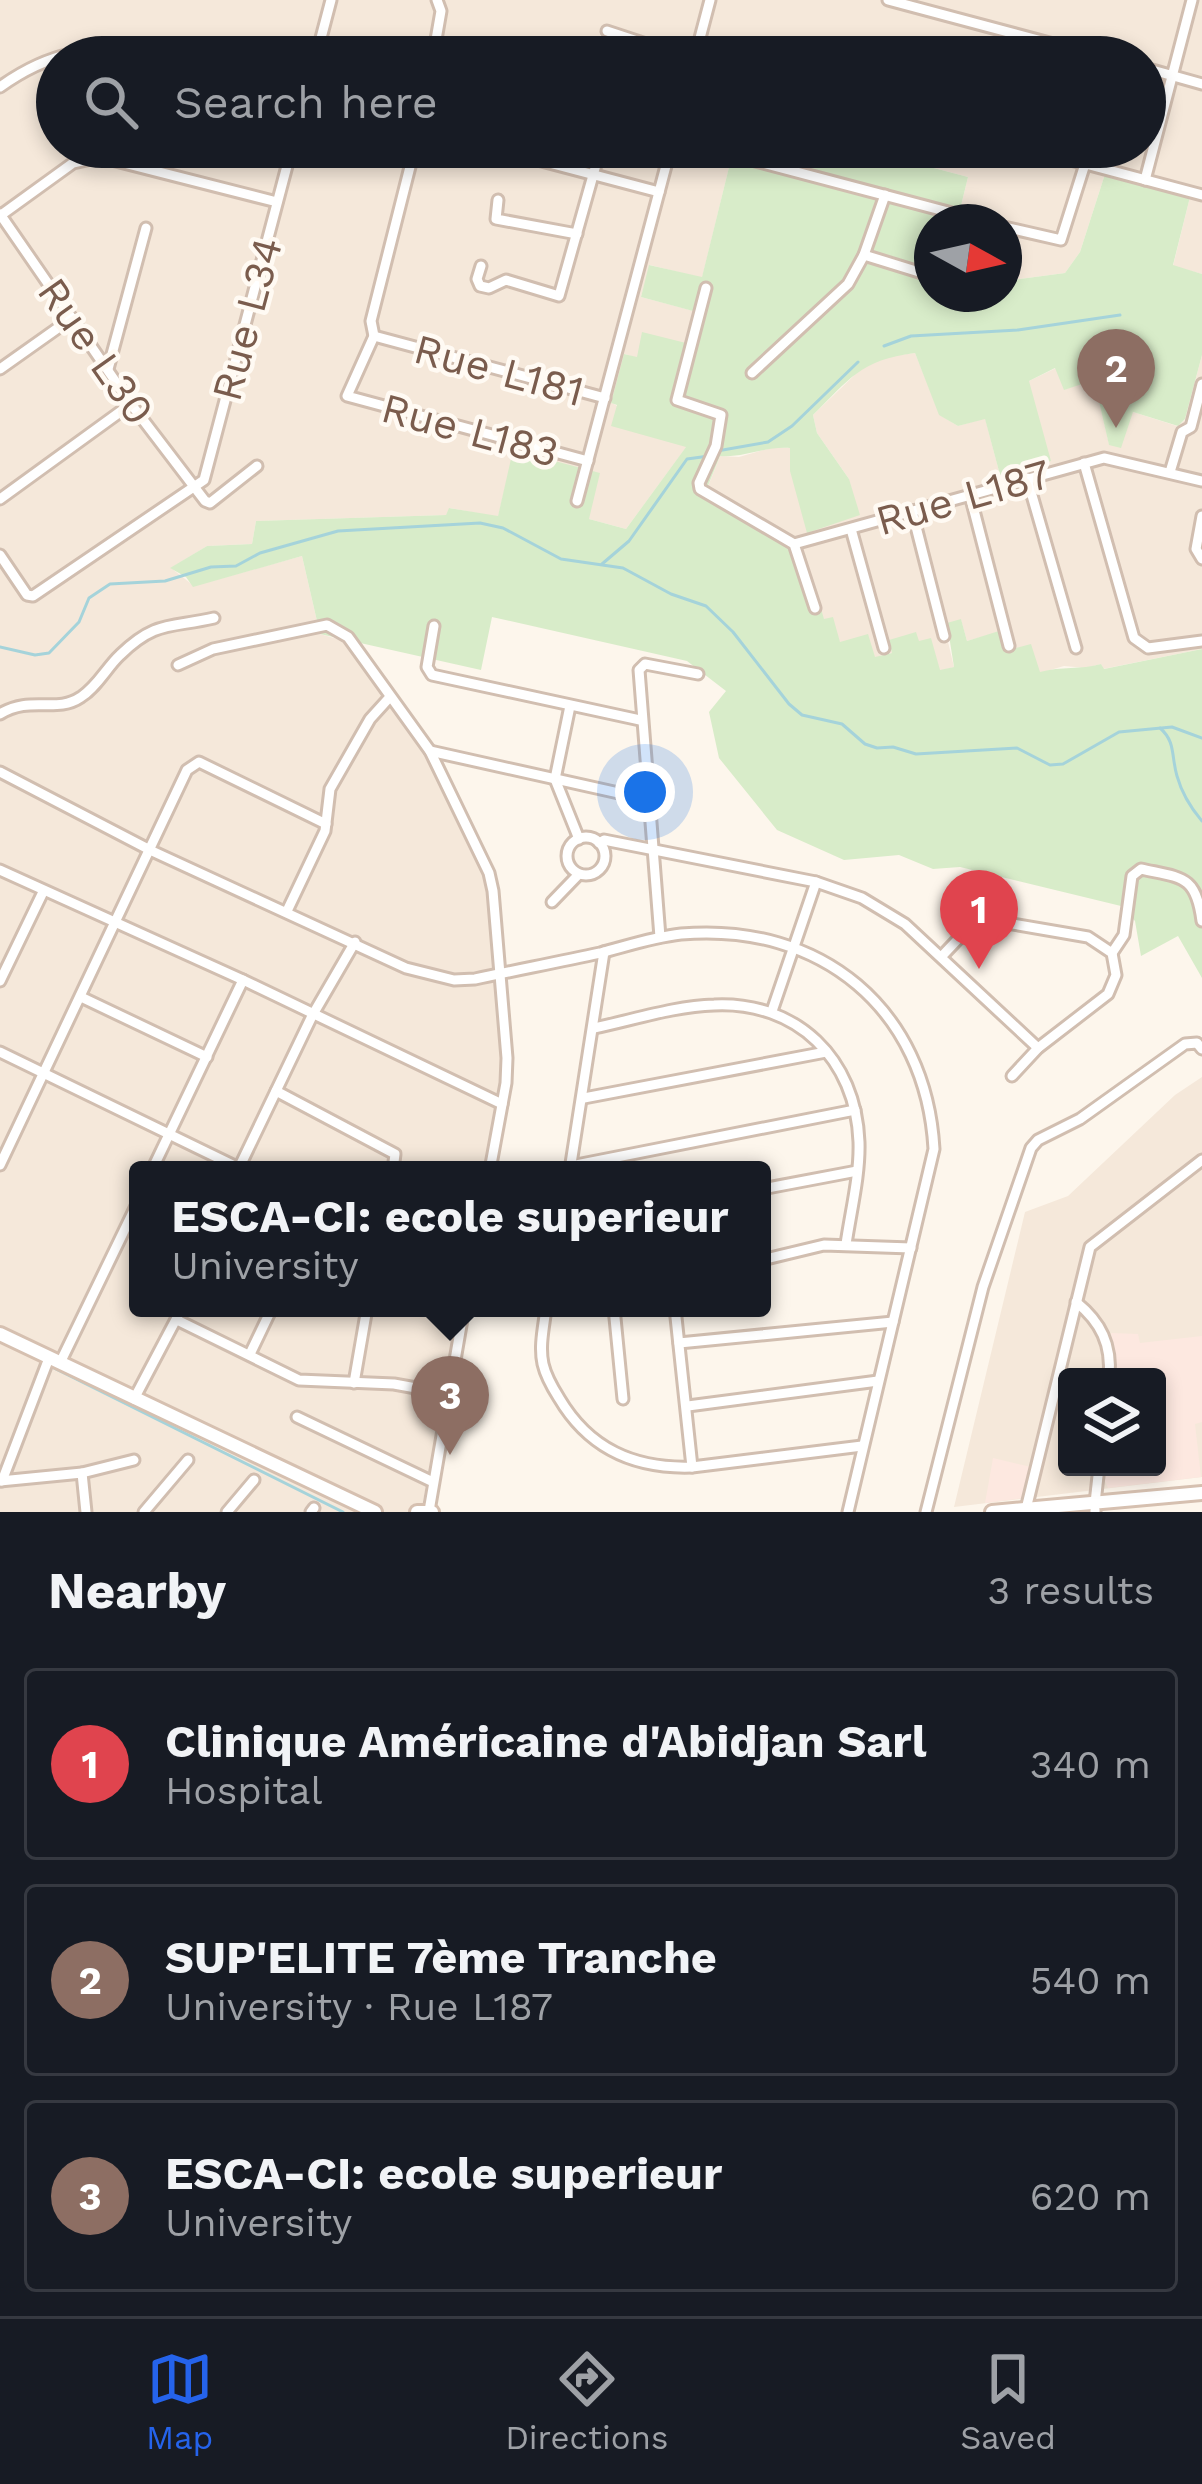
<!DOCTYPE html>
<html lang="en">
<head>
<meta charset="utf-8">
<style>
  :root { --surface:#171b24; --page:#20242c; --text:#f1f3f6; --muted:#9ea1a6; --line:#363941; --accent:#2563eb }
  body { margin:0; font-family:"Work Sans",sans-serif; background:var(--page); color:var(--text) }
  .controls { position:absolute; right:36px; bottom:36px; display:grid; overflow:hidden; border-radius:12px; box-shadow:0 6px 18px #0003 }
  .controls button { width:108px; height:108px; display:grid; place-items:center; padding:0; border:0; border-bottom:3px solid var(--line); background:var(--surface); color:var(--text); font:60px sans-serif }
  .compass { position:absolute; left:914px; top:204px; width:108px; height:108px; border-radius:50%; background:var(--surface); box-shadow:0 6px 18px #0003; rotate:98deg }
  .you { position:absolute; left:645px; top:792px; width:42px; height:42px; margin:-30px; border:9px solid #fff; border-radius:50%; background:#1a73e8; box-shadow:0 0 0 18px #1a73e833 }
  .badge { display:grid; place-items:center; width:78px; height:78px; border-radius:50%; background:var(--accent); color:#fff; font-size:39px; font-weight:700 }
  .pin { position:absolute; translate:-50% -99px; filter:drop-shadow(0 3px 6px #0008) }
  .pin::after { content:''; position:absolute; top:63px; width:42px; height:36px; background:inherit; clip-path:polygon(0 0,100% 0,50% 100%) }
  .popup { position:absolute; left:129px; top:1161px; width:642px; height:156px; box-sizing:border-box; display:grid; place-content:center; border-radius:12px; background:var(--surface); filter:drop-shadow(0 3px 9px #0005); font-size:39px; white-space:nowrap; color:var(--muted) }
  .popup b { font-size:45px; color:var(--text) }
  .popup::after { content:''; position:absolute; left:50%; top:100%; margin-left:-24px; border:24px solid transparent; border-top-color:var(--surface) }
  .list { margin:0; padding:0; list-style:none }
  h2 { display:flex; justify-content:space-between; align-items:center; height:156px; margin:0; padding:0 48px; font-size:51px }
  h2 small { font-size:39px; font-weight:400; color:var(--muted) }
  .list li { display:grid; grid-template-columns:78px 1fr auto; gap:36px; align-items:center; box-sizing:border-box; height:192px; margin:0 24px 24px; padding:0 24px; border:3px solid var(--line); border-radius:12px }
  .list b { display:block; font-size:45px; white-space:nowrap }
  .list p { margin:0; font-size:39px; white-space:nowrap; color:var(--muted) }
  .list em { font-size:39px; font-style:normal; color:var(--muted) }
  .icon { flex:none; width:66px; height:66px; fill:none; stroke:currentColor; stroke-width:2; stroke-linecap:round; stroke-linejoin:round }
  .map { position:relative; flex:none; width:1202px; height:1512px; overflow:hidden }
  .search { position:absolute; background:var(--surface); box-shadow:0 6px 18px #0003; left:36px; right:36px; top:36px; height:132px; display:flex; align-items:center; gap:30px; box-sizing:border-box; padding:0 42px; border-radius:66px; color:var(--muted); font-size:45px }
  .sheet { height:804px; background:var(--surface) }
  nav { display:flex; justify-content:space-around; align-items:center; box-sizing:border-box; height:168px; border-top:3px solid var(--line); background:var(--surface); font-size:33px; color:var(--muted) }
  nav a { display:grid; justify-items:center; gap:6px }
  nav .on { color:var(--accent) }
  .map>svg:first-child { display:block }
</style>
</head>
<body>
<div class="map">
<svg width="1202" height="1512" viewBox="0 0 1202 1512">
  <rect width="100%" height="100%" fill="#fdf6ec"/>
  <g fill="#f5e8da" fill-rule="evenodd">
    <path d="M0 0H1202V274L1173 266 1190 197 1105 174 1080 252 1065 273 1004 281V222H957L968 177 854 147H1145V57H57V147H734L702 278 650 265 641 297 694 311 686 343 637 358 625 354 612 403 687 446 626 529 589 519 514 450 498 517 450 508 446 515 256 521 252 544 207 546 171 568 194 586 302 556 320 634 355 644 385 680 488 875 502 1035V1084L486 1170H138V1308H460L421 1512H0Z"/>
    <path d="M915 353 940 415 958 426 985 418 1000 475 1029 381 1056 368 1094 379 1109 444 1133 412 1177 426 1185 420 1202 355V649L1103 669 1101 664 1086 668 1064 666 1040 673 1005 651 999 632 967 641 961 620 948 642 954 667 940 671 892 653 875 658 840 642 824 619 705 494 720 456 739 457 774 447 790 448V471L849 479 817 433 813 415 866 364 883 357Z"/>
    <path d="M1202 1077V1477L954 1507 1025 1212 1068 1196 1175 1095ZM1067 1377H1157V1467H1067Z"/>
  </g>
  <g fill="#fde8e0">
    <path d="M1111 1333 1138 1334 1140 1343 1202 1336V1422L1195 1424 1201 1477 1108 1488 1104 1479 1105 1467H1157V1377H1116Z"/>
    <path d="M993 1458 1031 1467 1023 1498 985 1503Z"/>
  </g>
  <path fill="#d8ecc9" d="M734 147H854L968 177 957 222H932V294L960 297 1004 294V281L1065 273 1080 252 1105 174 1190 197 1173 265 1202 274V355L1185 419 1178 426 1133 412 1121 448 1109 445 1094 380 1064 390 1055 368 1029 381 1051 461 1000 475 985 419 958 426 939 415 915 353C860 360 850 379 813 415L817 433 849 479 860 515 807 533 790 471V448C765 446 744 458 720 456L705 493 805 554 824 619 833 617 840 642 868 634 875 657 892 653 889 640 916 632 919 641 931 638 940 670 954 667 947 623 961 619 967 641 999 631 1005 651 1031 644 1040 672C1061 666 1081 670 1101 664L1104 669 1202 649V978L1178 936 1141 956 1135 921 1121 906 960 867 933 869 899 855 844 860 777 830 719 758 709 712 726 691 687 661 492 617 481 670 320 634 302 556 193 587 186 577 170 568 207 546 252 544 256 521 446 515 449 508 498 516 513 450 600 473 589 519 626 529 686 447 611 426 617 405 611 403 624 354 637 357 642 332 686 343 693 311 641 297 649 265 702 277Z"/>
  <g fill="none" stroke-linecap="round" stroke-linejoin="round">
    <g stroke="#a5d3da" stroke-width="3">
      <path d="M884 346 911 336 1018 330 1120 315"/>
      <path d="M717 451 768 442 792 426 858 362"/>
      <path d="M602 564 629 541 687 459 709 456"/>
      <path d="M0 647 35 655 49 653 79 622 89 598 110 584 165 581 211 567 236 566 260 553 338 531 480 523 503 528 561 559 623 568 671 594 706 606 733 632 789 704 802 715 842 724 865 744 877 748 893 747 916 754 1017 748 1050 765 1063 764 1119 732 1172 727 1202 738"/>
      <path d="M1160 728C1176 742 1171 756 1177 776 1182 794 1190 807 1202 821"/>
      <path d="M0 1341 41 1361"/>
      <path d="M52 1367 343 1512"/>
    </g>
    <defs>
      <g id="street">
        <path d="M888 0 1102 57"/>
        <path d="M607 31 686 57"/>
        <path d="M316 57 331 0"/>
        <path d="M433 57 441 11 437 0"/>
        <path d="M695 57 710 0"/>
        <path d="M1145 68 1202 84"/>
        <path d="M0 87C46 54 92 42 147 57"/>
        <path d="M415 147 371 321 374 336 605 398"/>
        <path d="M512 147 515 154 659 192"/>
        <path d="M1022 147 1202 195"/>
        <path d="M740 157 986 222"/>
        <path d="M1145 180 1192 0"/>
        <path d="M498 200 496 219 577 234"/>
        <path d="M0 214 131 404 205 501 210 503 257 466"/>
        <path d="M1 215 73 163 100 157 277 202"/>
        <path d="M1004 227 1061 240 1085 164"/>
        <path d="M864 255 932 276"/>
        <path d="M481 266 477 279 480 286 489 288 506 280 559 296 601 147"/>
        <path d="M706 288 677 400 721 415 716 446 699 483 700 489 794 544 815 608"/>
        <path d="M374 336 347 396 588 461"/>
        <path d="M0 369 72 318"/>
        <path d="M108 369 146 228"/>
        <path d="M752 373 848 284 864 255 885 195"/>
        <path d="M1084 463 1134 638 1148 648 1202 641"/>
        <path d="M1170 472 1182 432 1191 427 1202 384"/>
        <path d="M1027 478 1076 648"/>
        <path d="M970 495 1009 646"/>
        <path d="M0 499 131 404"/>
        <path d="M577 501 671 147"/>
        <path d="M912 511 944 636"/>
        <path d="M1202 516 1196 549 1202 559"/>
        <path d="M851 529 884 648"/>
        <path d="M794 544 1104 458 1202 481"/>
        <path d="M0 555 27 595 33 596 204 480 292 147"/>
        <path d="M434 626 427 667 432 675 640 720"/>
        <path d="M178 665 213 649 327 625 348 637 430 751 489 873 493 891 507 1058 506 1083 490 1170"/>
        <path d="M570 706 555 779 579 839"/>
        <path d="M0 714C31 695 56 714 81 697 97 687 107 667 120 655 156 620 171 628 214 618"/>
        <path d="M430 751 650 800"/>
        <path d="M0 772 152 851 406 968 454 980 475 979C517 970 559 962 600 953 627 946 653 937 681 934 821 922 926 1009 934 1149L848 1512"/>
        <circle cx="586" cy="856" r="19"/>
        <path d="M599 843 604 840 816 882 862 898 905 924 1038 1048"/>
        <path d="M0 870 243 980 502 1104"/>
        <path d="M552 902 579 874"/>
        <path d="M287 911 325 831 330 789 370 719 389 698"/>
        <path d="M660 937 639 670 645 664 698 674"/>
        <path d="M1112 953 1124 935 1132 876 1141 869C1182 878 1196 875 1202 921"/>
        <path d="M942 956 978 918 1088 937 1112 953 1116 975 1108 994 1038 1048 1012 1076"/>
        <path d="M0 981 43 892"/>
        <path d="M81 997 207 1057"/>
        <path d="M772 1011 816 882"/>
        <path d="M594 1028C633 1020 675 1006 714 1005 797 1001 856 1059 859 1142 860 1175 851 1210 846 1244"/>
        <path d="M0 1052 243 1170"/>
        <path d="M276 1091 395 1154 393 1170"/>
        <path d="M584 1098 826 1052"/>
        <path d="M0 1165 187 770 199 762 326 824"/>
        <path d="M571 1166 855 1110"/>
        <path d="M239 1168 312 1016 355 942"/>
        <path d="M152 1170 243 980"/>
        <path d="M570 1170 604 952"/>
        <path d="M762 1189 857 1171"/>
        <path d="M762 1260 824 1245 911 1248"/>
        <path d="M1076 1302C1101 1322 1112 1345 1109 1377"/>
        <path d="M546 1308C544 1326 539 1346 543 1364 546 1377 552 1387 559 1398 589 1449 634 1469 692 1467L862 1446"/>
        <path d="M614 1308 623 1399"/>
        <path d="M675 1308 692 1467"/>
        <path d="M177 1320 299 1380 394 1384 449 1394"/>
        <path d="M679 1343 893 1322"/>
        <path d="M250 1354 272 1308"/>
        <path d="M60 1363 138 1202"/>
        <path d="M354 1383 367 1308"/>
        <path d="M134 1399 182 1308"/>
        <path d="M688 1406 878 1381"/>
        <path d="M297 1417 433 1482"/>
        <path d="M82 1473 134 1460"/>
        <path d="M0 1481 82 1473 86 1512"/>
        <path d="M2 1481 49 1358"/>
        <path d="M1095 1503 1099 1467"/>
        <path d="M1026 1509 1090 1247 1202 1160"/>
        <path d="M1095 1510V1512"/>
        <path d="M429 1511 464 1308"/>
        <path d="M144 1512 188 1460"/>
        <path d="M227 1512 254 1480"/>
        <path d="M311 1512 314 1508"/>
        <path d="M926 1512 983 1287 1031 1148 1038 1140 1080 1119 1185 1044 1197 1043 1202 1049"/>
      </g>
      <g id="secondary">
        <path d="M0 1334 375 1512"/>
        <path d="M417 1512H432"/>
        <path d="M992 1512 1202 1493"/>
      </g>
    </defs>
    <use href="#street" stroke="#d1beb0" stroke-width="15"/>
    <use href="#secondary" stroke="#d6c0b0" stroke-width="18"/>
    <use href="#street" stroke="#fff" stroke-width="9"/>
    <use href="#secondary" stroke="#fff" stroke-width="12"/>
  </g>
  <g text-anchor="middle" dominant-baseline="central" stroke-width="9" stroke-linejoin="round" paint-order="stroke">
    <g font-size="42" fill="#7a5c4d" stroke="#fffaf3">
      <text transform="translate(247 319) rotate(-75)">Rue L34</text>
      <text transform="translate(96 351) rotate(55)">Rue L30</text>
      <text transform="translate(499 370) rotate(15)">Rue L181</text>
      <text transform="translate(470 430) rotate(15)">Rue L183</text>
      <text transform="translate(963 497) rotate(-16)">Rue L187</text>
    </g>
  </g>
</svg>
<div class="controls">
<button><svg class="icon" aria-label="layers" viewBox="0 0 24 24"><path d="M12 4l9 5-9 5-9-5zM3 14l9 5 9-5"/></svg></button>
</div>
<svg class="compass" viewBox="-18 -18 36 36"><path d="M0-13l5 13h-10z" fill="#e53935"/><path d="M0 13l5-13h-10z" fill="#9ea1a6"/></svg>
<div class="you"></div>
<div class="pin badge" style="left:979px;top:969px;background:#e0444e">1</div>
<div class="pin badge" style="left:1116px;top:428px;background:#8d6e63">2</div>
<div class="pin badge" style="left:450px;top:1455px;background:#8d6e63">3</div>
<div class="popup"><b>ESCA-CI: ecole superieur</b>University</div>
<div class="search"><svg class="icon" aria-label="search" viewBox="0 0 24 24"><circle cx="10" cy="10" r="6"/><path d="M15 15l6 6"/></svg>Search here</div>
</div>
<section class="sheet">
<h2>Nearby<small>3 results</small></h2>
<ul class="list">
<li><span class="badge" style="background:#e0444e">1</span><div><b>Clinique Américaine d'Abidjan Sarl</b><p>Hospital</p></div><em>340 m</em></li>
<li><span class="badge" style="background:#8d6e63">2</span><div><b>SUP'ELITE 7ème Tranche</b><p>University · Rue L187</p></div><em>540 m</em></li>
<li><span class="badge" style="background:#8d6e63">3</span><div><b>ESCA-CI: ecole superieur</b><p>University</p></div><em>620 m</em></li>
</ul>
</section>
<nav>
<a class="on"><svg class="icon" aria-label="map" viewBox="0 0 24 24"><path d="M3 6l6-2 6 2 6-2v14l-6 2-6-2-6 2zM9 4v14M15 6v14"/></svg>Map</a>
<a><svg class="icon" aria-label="directions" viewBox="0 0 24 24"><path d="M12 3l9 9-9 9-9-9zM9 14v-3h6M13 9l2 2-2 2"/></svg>Directions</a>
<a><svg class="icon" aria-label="saved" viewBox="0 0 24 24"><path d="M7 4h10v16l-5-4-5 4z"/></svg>Saved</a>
</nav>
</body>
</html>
